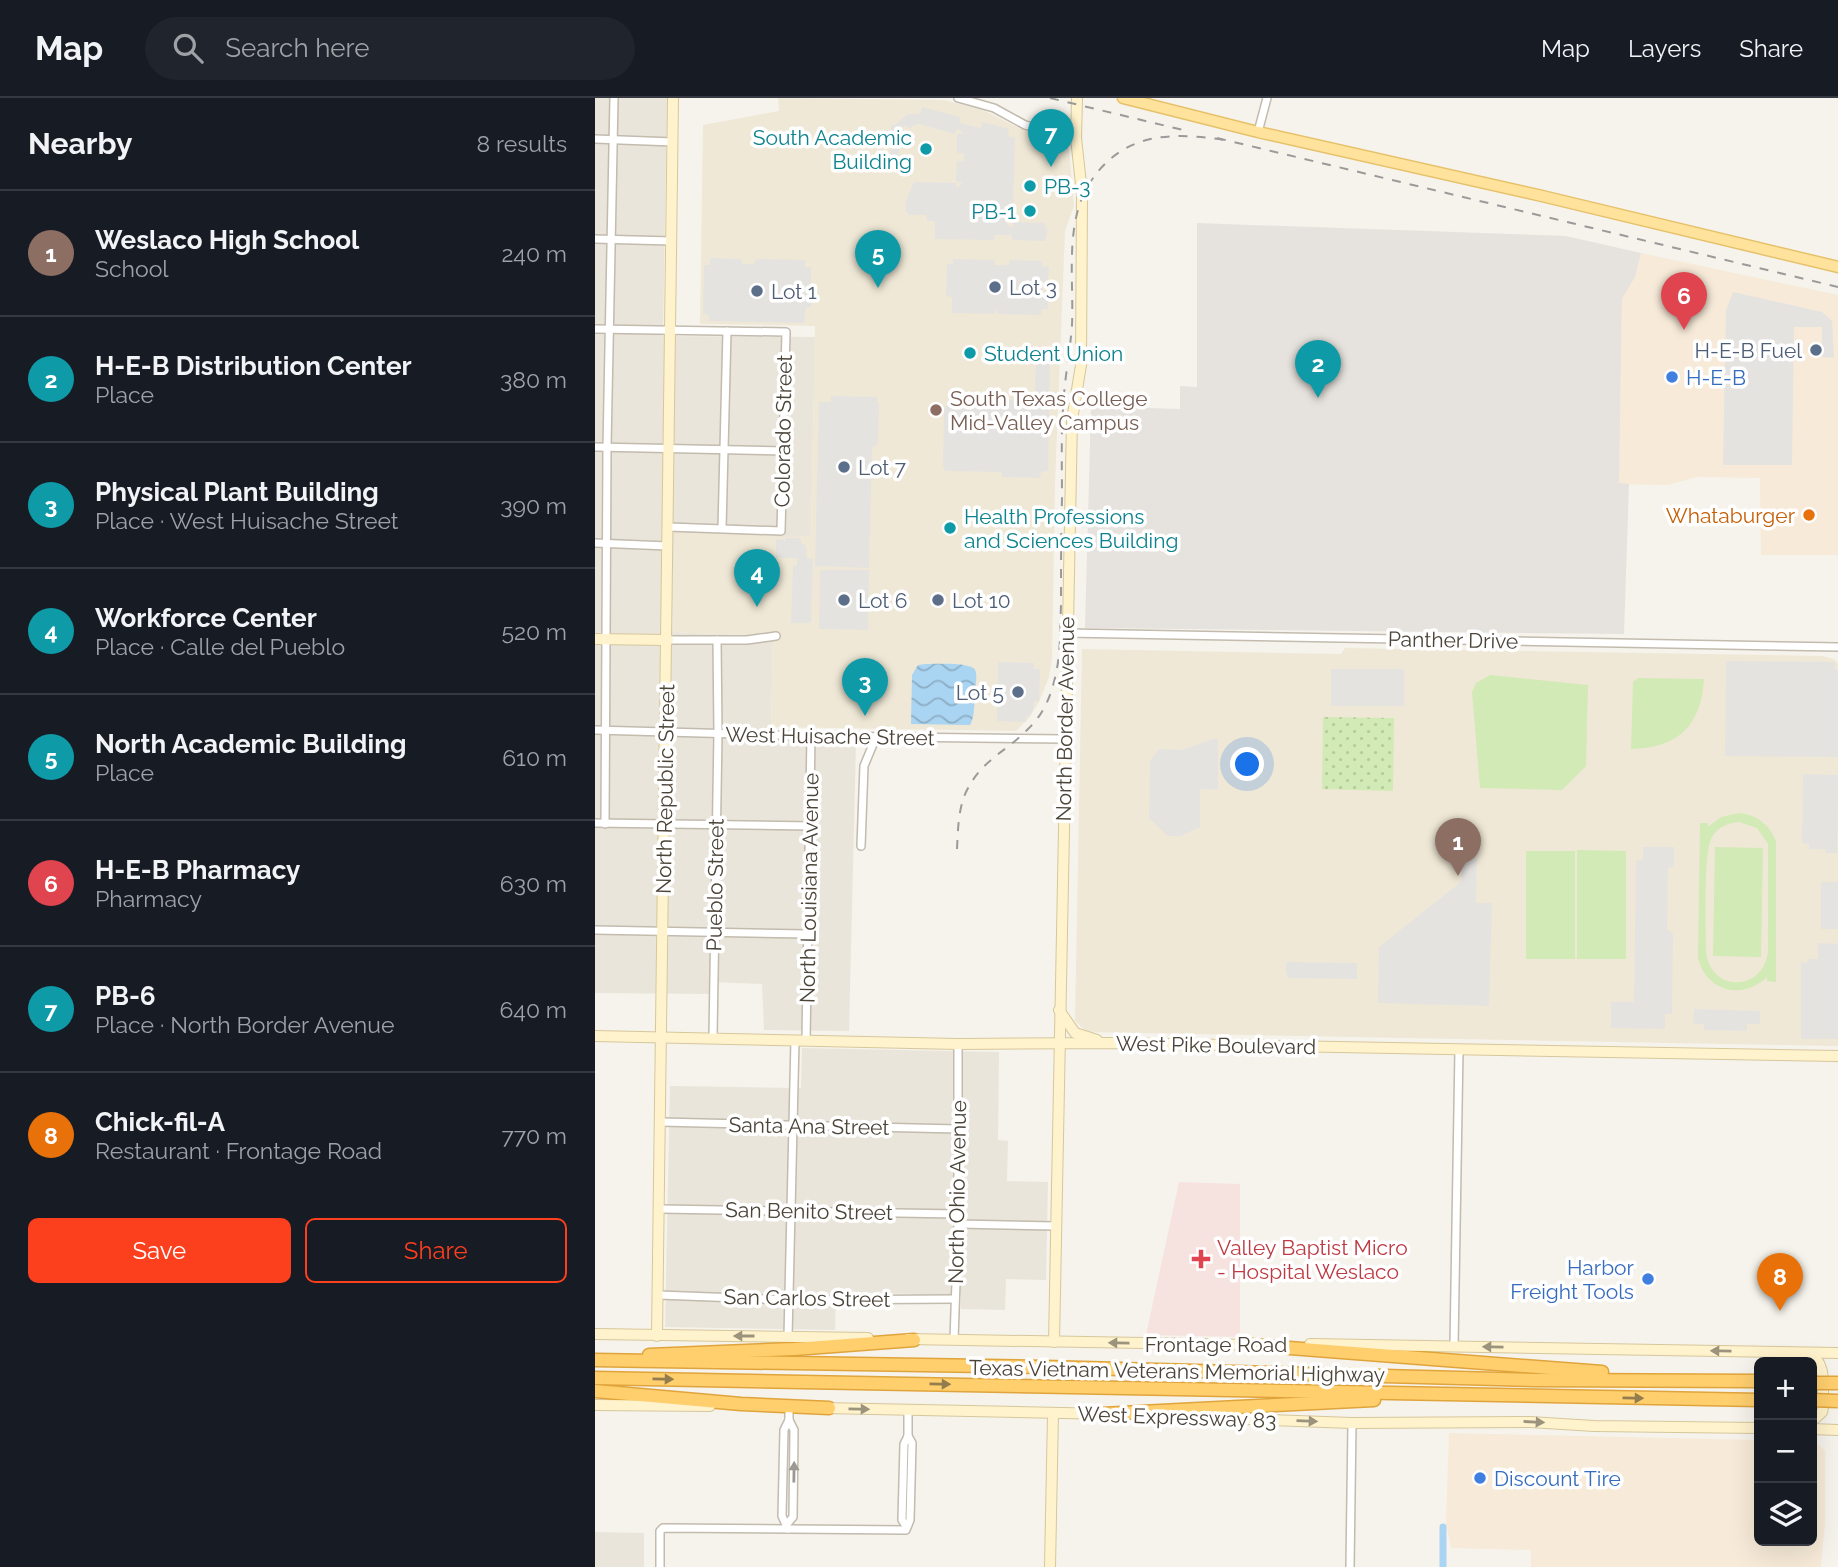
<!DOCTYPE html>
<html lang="en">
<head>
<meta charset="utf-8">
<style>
  :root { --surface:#171b24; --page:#20242c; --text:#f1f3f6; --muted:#9ea1a6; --line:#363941; --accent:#fc3f1d }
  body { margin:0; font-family:Raleway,sans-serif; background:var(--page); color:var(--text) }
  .controls { position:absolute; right:21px; bottom:21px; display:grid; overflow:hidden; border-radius:10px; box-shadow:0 7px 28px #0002 }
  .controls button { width:63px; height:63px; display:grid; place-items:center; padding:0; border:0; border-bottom:2px solid var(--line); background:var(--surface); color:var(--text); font:35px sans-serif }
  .you { position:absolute; left:653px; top:667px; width:24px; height:24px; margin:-18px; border:5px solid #fff; border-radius:50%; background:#1a73e8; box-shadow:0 0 0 10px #1a73e833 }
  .badge { display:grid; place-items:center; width:46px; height:46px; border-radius:50%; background:var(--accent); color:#fff; font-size:23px; font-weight:700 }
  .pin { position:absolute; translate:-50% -58px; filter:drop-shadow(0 2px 4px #0008) }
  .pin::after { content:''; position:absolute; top:37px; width:24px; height:21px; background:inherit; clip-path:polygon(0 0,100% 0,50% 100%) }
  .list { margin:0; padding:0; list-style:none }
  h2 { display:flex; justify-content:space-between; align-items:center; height:91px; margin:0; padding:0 28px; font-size:30px }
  h2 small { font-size:23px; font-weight:400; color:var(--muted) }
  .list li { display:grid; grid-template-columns:46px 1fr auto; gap:21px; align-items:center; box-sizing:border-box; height:126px; padding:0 28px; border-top:2px solid var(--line) }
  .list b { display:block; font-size:26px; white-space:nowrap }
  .list p { margin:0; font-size:23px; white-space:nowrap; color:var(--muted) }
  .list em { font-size:23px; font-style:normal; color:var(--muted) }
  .actions { display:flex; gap:14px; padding:21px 28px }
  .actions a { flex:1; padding:16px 0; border:2px solid var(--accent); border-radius:10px; text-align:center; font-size:24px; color:var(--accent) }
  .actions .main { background:var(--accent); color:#fff }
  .icon { flex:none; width:38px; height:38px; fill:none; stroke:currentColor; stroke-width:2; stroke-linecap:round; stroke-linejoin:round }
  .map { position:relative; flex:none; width:1243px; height:1469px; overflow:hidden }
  header { display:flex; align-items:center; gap:42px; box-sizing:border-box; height:98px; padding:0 35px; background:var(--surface); border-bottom:2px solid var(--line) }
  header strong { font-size:33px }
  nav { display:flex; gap:38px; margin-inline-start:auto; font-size:24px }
  .search { width:490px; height:63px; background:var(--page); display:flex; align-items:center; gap:18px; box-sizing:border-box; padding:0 24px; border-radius:38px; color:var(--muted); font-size:26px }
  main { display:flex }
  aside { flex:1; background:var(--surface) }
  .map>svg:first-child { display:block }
</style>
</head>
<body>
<header>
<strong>Map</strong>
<div class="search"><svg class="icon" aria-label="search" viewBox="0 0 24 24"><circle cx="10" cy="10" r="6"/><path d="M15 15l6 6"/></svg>Search here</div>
<nav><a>Map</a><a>Layers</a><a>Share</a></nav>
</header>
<main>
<aside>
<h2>Nearby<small>8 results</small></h2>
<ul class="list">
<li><span class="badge" style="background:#8d6e63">1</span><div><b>Weslaco High School</b><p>School</p></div><em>240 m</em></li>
<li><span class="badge" style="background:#0f9aa8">2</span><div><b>H-E-B Distribution Center</b><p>Place</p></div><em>380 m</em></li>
<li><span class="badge" style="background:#0f9aa8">3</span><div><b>Physical Plant Building</b><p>Place · West Huisache Street</p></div><em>390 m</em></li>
<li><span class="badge" style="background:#0f9aa8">4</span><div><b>Workforce Center</b><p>Place · Calle del Pueblo</p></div><em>520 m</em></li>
<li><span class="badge" style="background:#0f9aa8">5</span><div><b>North Academic Building</b><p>Place</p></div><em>610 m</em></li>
<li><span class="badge" style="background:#e0444e">6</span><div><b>H-E-B Pharmacy</b><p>Pharmacy</p></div><em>630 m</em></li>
<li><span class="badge" style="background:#0f9aa8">7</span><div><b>PB-6</b><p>Place · North Border Avenue</p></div><em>640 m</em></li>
<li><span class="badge" style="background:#e8710a">8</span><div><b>Chick-fil-A</b><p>Restaurant · Frontage Road</p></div><em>770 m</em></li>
</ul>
<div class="actions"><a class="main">Save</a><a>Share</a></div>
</aside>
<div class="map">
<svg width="1243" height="1469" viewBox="0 0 1243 1469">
  <defs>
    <pattern id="green-dots" width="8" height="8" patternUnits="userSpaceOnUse" patternTransform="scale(1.75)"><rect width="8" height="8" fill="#d2eab5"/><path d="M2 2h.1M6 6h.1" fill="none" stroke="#b6ca9c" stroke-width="1.8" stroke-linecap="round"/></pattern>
    <pattern id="water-waves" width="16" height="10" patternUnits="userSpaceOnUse" patternTransform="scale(1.75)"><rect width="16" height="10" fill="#a9d4f2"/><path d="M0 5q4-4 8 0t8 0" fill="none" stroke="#8caec5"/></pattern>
  </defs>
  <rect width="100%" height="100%" fill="#f6f3ec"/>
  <g fill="#eae5da">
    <path d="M0 0H72L68 238 220 239 216 439H181L80 434 77 534 147 537 178 533 176 642 261 645 254 933 169 932 167 886 115 884 114 896 0 895Z"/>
    <path d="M207 950 404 954 403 1042 413 1043 412 1083 453 1084 451 1182 411 1181 410 1212 366 1211V1197L241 1194 240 1232 70 1229 75 988 206 990Z"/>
    <path d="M0 1434 49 1435V1469H0Z"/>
  </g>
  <g fill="#f7ead8">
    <path d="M1046 155 1243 197V457H1166L1165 380 1102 379 1073 387 1024 386 1027 201 1040 179Z"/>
    <path d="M854 1335 1164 1342V1443H1217V1344H1221L1230 1353V1424L1226 1469H936V1452L856 1450 851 1425Z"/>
  </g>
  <path fill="#e6e2dd" d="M602 125 971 138 1046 155 1040 179 1027 201 1024 385 1034 386 1029 536 490 530 496 308 585 311V288L602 289Z"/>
  <g fill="#efe8d6">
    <path d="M183 0 349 2 388 12 426 31 468 41 474 51 479 108 470 133 460 386 457 562 454 579 444 604 433 621 421 633 176 629 178 533 147 537 77 534 80 434 180 436 181 439 216 438 220 228 105 226 108 27 184 13Z"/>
    <path d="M750 550 1227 558 1239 561 1243 565V948L492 934 480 923 487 551 746 556Z"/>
  </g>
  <path fill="#f6e3e0" d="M584 1084 645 1086V1239L551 1237Z"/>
  <path fill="url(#green-dots)" d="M728 619 799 620 798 693 727 691Z"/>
  <g fill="#d2eab5" fill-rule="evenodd">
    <path d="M895 577 993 587 991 668 967 692 885 690 877 594 881 585Z"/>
    <path d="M1043 580 1109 581C1106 628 1083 650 1036 651L1038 584Z"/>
    <path d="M1144 715C1162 717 1174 726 1181 743V884L1172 883V879C1147 903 1110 893 1103 859L1105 725H1113V729L1126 719ZM1144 724 1162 730 1173 746V854C1168 895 1114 894 1111 853 1111 831 1108 754 1117 739 1123 729 1133 725 1144 724Z"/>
    <path d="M1120 749 1168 750 1166 859 1118 858Z"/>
    <path d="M982 752 1031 753V861H982Z"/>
    <rect x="931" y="753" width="49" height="108"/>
  </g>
  <g fill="#e5e3e0">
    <path d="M327 9 365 19V25L386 30 388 24 414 31 413 38 420 40 418 115 412 116 413 128 418 129V124L450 125V130H453L450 143 418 142 416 137H400L399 142 340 141V123H332L331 117H314L311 114V103L319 84 361 85 362 90 368 85 361 83 362 63H369V56L362 55V36H368L364 31H362L360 36 324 26 319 27 315 31 310 27 306 31 310 36 305 41 304 58H295L296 27H300L312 16H325Z"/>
    <path d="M115 160 146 161 147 166H159L161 161 210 162V169H216V209H211L209 225 114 223V217L108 216 109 167H115Z"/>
    <path d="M358 161 399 162 400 167H414L415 162 447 163V168L454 169 453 182 448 184 447 197H453V211H447L446 217 403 216 401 210 400 216 357 215V199L351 198 352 166H358Z"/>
    <path d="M1138 194 1227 214 1237 223 1239 260 1227 259V229H1199L1197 367H1128L1131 212Z"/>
    <path d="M441 265H455L453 373 446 374 445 380 407 379 406 374 350 373 348 368 349 311 351 307 358 306V301L437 302 439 307Z"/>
    <path d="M236 298 282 299V304L284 305 283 345 277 350 274 470 220 468 224 304H236Z"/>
    <path d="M190 440H205L206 445 211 448 212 460 218 461 216 525H196L198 468H202V460H181V441L189 442 190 446Z"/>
    <path d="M225 472H274L273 532 224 531Z"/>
    <path d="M1131 563 1240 564V571L1243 572V659L1130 658Z"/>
    <path d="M403 564 439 565V571H445L444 603H439L438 612 435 618H431V624L402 623Z"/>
    <rect x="736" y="571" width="73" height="37"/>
    <path d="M618 641H623V692L605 691V729L586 738H573L554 720 555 663 564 651 587 652Z"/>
    <path d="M1208 676 1243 677 1242 755H1231L1230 751H1214V746L1207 745Z"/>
    <path d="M867 747H882L881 805H897L894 908 783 905 784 849 866 784Z"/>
    <path d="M1048 749H1079V769L1073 770 1072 831 1078 836 1077 916H1070V931L1016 930V904H1039L1041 762H1048Z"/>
    <rect x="1226" y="784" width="17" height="47"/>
    <path d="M1223 845 1243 846V941H1206V864L1212 865 1213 861H1223Z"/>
    <path d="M691 864 762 865V881L694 880 691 875Z"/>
    <path d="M1099 911 1165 913V926H1152V933L1109 932V926H1098Z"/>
  </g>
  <path fill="url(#water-waves)" d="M331 566C340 566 376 564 380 572 383 577 380 588 380 594 379 605 380 618 375 627L316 626 317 577 323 567Z"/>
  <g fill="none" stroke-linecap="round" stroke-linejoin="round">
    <path stroke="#a9d4f2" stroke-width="7" d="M848 1469V1429"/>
    <defs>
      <g id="street">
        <path d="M363 0 399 10 430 27 481 40"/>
        <path d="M663 34 672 0"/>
        <path d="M0 41 78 44"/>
        <path d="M0 141 77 143"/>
        <path d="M0 231 191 234 186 433 74 429"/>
        <path d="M0 349 189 353"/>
        <path d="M127 430 132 233"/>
        <path d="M0 445 73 448"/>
        <path d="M472 535 1243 549"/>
        <path d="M73 542H152L181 538"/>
        <path d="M0 632 216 638 470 641"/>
        <path d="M0 725 215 728"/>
        <path d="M10 726 12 349 19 0"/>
        <path d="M266 748 269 668 281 639"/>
        <path d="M0 832 212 836"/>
        <path d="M118 939 123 635 122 542"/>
        <path d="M211 942 216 638"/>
        <path d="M66 1024 363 1031"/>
        <path d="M66 1111 363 1116"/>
        <path d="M363 1126 460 1128"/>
        <path d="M64 1197 196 1202 360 1201"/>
        <path d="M193 1239 200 942"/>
        <path d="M359 1242 363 1126V946"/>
        <path d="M859 1248 864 951"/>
        <path d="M192 1426 198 1419 199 1332 194 1322"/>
        <path d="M311 1428 307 1422 309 1346 313 1338V1312"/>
        <path d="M193 1431 187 1418 189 1332 194 1322V1309"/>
        <path d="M65 1469V1433L68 1430 311 1432 315 1422 317 1345 313 1338"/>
        <path d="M755 1469 757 1325"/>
      </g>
      <g id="secondary">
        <path d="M0 541 73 542"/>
        <path d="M464 912 480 935 502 942"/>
        <path d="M0 938 363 946 517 945 1243 958"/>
        <path d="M0 1236 273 1240"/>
        <path d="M62 1238 78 0"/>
        <path d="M313 1241 662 1247"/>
        <path d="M459 1244 477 322 486 267 487 95 481 40 482 0"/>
        <path d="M715 1246 1243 1255"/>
        <path d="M1213 1255C1233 1264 1227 1289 1228 1309L1227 1314 1217 1323"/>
        <path d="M0 1307 115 1308"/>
        <path d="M228 1310 514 1316"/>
        <path d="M567 1318 757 1325 935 1324 999 1328 1164 1330"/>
        <path d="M1217 1331 1243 1332"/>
        <path d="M455 1469 458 1316"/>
      </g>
      <path id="primary" d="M528 0 663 34 947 98 1243 169"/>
      <g id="highway">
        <path d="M656 1247 1007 1274"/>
        <path d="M54 1257 199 1251 319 1242"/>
        <path d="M0 1262 450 1269 940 1282 1164 1283"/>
        <path d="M0 1280 1164 1302"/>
        <path d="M0 1293 146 1306 234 1310"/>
        <path d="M507 1316 779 1302"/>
      </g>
    </defs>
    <use href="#street" stroke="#c2bbae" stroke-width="10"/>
    <use href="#secondary" stroke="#d6c79b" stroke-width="12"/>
    <use href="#primary" stroke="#e6c16a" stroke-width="13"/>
    <use href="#highway" stroke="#e0a43c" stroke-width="15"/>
    <use href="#street" stroke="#fff" stroke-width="7"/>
    <use href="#secondary" stroke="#fff3cd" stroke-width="10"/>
    <use href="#primary" stroke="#ffe39c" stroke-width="10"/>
    <use href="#highway" stroke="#ffcf6e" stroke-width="12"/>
    <g stroke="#9a9a9a" stroke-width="2" stroke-dasharray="9 9" stroke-linecap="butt">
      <path d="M455 0 588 32"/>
      <path d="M622 40 1243 189"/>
      <path d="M362 751C363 732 363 712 371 694 387 661 410 655 433 631 449 616 457 596 461 575 466 553 465 529 466 507 466 471 466 436 467 401 467 371 466 341 468 311 469 283 475 255 477 227 479 180 469 123 496 83 529 34 577 34 629 42"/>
    </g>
    <defs>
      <g id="highway-bridge">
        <path d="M1217 1285H1243"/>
        <path d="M1217 1302 1243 1303"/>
      </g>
    </defs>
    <use href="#highway-bridge" stroke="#e0a43c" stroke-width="15" stroke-linecap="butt"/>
    <use href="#highway-bridge" stroke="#ffcf6e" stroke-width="12"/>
  </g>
  <defs><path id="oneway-solid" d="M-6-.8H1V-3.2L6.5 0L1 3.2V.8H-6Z" transform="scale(1.75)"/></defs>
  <g fill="#9c937c">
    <use href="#oneway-solid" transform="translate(149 1238) rotate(-180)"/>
    <use href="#oneway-solid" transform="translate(524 1245) rotate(-179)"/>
    <use href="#oneway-solid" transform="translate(898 1249) rotate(-179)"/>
    <use href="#oneway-solid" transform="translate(1126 1253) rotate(-179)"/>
    <use href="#oneway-solid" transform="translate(264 1311) rotate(1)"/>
    <use href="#oneway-solid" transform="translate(712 1323) rotate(2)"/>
    <use href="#oneway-solid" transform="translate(939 1324) rotate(3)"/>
  </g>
  <g fill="#937c4e">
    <use href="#oneway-solid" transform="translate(68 1281) rotate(1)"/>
    <use href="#oneway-solid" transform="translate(345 1286) rotate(1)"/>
    <use href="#oneway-solid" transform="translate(1038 1300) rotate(1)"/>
  </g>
  <use fill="#9c9892" href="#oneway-solid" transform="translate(199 1374) rotate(-89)"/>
  <g fill="#0f9aa8" stroke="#fff" stroke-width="2.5">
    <circle cx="331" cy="51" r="7"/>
    <circle cx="435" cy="88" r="7"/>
    <circle cx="435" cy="113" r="7"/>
    <circle cx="375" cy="255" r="7"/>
    <circle cx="355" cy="430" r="7"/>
  </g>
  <g fill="#5c6f8a" stroke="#fff" stroke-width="2.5">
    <circle cx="400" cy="189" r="7"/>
    <circle cx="162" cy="193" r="7"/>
    <circle cx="1221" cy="252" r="7"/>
    <circle cx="249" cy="369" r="7"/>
    <circle cx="249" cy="502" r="7"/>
    <circle cx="343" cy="502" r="7"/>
    <circle cx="423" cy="594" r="7"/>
  </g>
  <g fill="#3f7fe0" stroke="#fff" stroke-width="2.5">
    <circle cx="1077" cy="279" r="7"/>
    <circle cx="1053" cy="1181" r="7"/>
    <circle cx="885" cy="1380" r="7"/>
  </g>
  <circle fill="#8d6e63" stroke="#fff" stroke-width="2.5" cx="341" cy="312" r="7"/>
  <circle fill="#e8710a" stroke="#fff" stroke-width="2.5" cx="1214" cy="417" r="7"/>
  <path fill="#e0444e" stroke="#fff" stroke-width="2.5" d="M602.5 1150.5h7v7h7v7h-7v7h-7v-7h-7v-7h7z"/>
  <g text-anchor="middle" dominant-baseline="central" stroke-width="7" stroke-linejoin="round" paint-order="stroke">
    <g font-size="21" fill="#0d838f" stroke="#fff" text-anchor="start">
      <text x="317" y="39" text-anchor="end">South Academic<tspan x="317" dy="24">Building</tspan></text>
      <text x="449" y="88">PB-3</text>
      <text x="421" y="113" text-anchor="end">PB-1</text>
      <text x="389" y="255">Student Union</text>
      <text x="369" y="418">Health Professions<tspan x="369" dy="24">and Sciences Building</tspan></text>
    </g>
    <g font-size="21" fill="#4e5e75" stroke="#fff" text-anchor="start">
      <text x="414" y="189">Lot 3</text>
      <text x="176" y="193">Lot 1</text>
      <text x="1207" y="252" text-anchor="end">H-E-B Fuel</text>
      <text x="263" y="369">Lot 7</text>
      <text x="263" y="502">Lot 6</text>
      <text x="357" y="502">Lot 10</text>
      <text x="409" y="594" text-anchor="end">Lot 5</text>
    </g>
    <g font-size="21" fill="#366cbe" stroke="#fff" text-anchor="start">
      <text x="1091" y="279">H-E-B</text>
      <text x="1039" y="1169" text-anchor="end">Harbor<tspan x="1039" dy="24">Freight Tools</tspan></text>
      <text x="899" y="1380">Discount Tire</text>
    </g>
    <g font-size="21" fill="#785e54" stroke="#fff" text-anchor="start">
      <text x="355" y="300">South Texas College<tspan x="355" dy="24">Mid-Valley Campus</tspan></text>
    </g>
    <g font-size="21" fill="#4b4439" stroke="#fff">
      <text transform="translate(188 333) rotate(-89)">Colorado Street</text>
      <text transform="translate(858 542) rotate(1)">Panther Drive</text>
      <text transform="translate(470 621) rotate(-89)">North Border Avenue</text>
      <text transform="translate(235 638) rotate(1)">West Huisache Street</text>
      <text transform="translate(70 691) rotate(-89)">North Republic Street</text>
      <text transform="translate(120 787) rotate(-89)">Pueblo Street</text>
      <text transform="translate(214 790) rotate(-89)">North Louisiana Avenue</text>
      <text transform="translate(621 947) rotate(1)">West Pike Boulevard</text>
      <text transform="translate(214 1028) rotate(1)">Santa Ana Street</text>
      <text transform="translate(362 1094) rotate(-89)">North Ohio Avenue</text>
      <text transform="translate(214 1113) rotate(1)">San Benito Street</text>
      <text transform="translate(212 1200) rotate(1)">San Carlos Street</text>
      <text x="621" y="1246">Frontage Road</text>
      <text transform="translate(582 1273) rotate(1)">Texas Vietnam Veterans Memorial Highway</text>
      <text transform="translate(582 1319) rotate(2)">West Expressway 83</text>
    </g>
    <g font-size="21" fill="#c56008" stroke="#fff" text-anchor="end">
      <text x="1200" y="417">Whataburger</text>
    </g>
    <g font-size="21" fill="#be3a42" stroke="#fff" text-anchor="start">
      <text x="622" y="1149">Valley Baptist Micro<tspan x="622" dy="24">- Hospital Weslaco</tspan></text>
    </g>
  </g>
</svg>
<div class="controls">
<button>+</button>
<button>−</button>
<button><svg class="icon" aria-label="layers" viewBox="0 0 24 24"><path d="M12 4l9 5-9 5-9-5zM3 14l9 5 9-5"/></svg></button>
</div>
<div class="you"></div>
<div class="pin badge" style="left:863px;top:778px;background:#8d6e63">1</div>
<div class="pin badge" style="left:723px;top:300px;background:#0f9aa8">2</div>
<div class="pin badge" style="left:270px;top:618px;background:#0f9aa8">3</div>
<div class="pin badge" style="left:162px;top:509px;background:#0f9aa8">4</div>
<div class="pin badge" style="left:283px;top:190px;background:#0f9aa8">5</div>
<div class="pin badge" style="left:1089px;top:232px;background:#e0444e">6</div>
<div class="pin badge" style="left:456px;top:69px;background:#0f9aa8">7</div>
<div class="pin badge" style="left:1185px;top:1213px;background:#e8710a">8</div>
</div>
</main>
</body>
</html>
